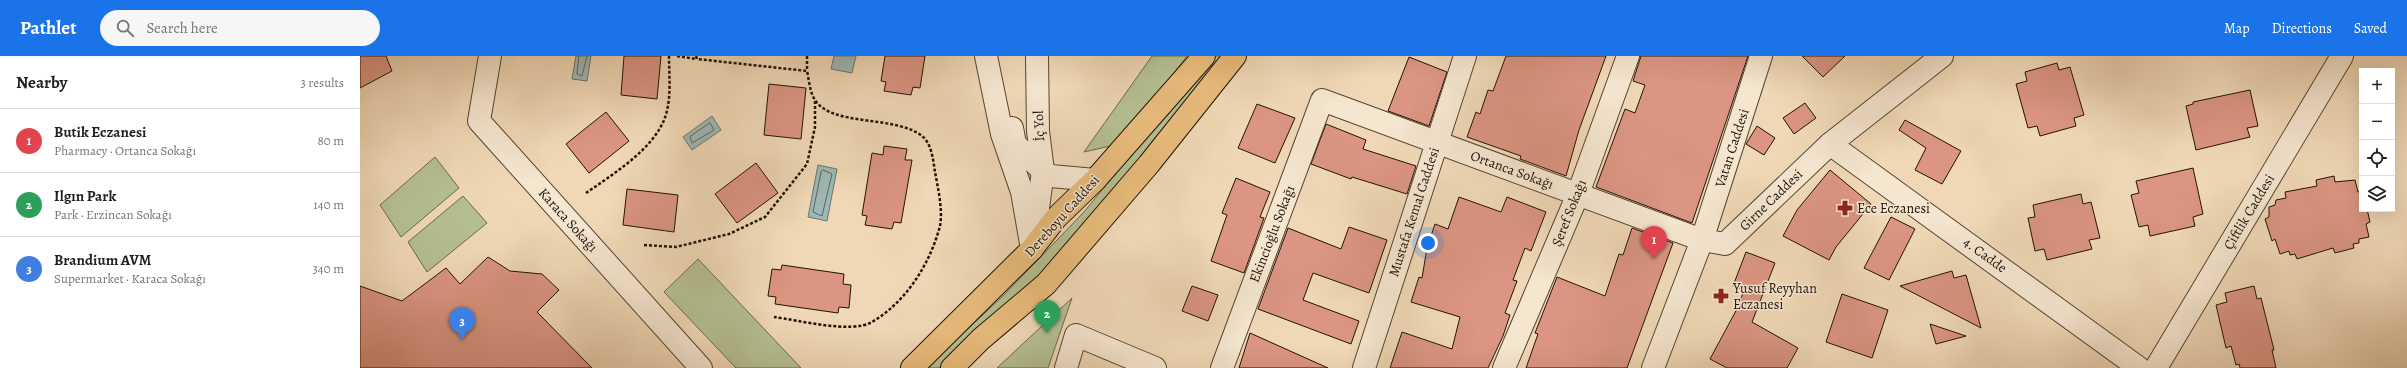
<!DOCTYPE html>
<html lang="en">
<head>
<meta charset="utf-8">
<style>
  :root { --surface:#fff; --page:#f6f6f6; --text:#202124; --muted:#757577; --line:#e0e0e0; --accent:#1a73e8 }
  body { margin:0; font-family:Alegreya,serif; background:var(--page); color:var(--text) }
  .controls { position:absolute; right:12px; top:12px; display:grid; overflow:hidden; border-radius:0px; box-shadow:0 4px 16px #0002 }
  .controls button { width:36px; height:36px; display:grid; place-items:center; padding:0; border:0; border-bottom:1px solid var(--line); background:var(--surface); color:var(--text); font:20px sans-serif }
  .you { position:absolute; left:1068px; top:187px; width:14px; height:14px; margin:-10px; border:3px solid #fff; border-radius:50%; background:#1a73e8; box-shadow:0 0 0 6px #1a73e833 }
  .badge { display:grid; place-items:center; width:26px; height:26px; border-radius:50%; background:var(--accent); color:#fff; font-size:13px; font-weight:700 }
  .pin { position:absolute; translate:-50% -33px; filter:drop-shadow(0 1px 2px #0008) }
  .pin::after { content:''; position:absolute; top:21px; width:14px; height:12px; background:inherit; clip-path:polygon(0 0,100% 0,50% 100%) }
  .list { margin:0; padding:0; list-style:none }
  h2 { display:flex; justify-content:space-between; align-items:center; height:52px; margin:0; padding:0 16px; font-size:17px }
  h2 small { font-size:13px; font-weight:400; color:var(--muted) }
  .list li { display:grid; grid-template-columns:26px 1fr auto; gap:12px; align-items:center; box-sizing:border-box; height:64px; padding:0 16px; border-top:1px solid var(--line) }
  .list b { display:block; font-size:15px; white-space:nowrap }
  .list p { margin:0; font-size:13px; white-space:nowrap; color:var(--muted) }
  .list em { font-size:13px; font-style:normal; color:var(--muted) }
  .icon { flex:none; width:22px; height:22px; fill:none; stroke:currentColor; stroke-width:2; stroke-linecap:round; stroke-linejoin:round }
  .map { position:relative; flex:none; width:2047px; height:312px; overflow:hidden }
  header { display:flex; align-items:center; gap:24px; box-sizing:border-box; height:56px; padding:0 20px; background:var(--accent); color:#fff }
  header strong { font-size:19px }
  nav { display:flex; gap:22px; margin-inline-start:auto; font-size:14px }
  .search { width:280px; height:36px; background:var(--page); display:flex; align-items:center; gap:10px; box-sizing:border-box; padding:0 14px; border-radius:22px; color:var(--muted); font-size:15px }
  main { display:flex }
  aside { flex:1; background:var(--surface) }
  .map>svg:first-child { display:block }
</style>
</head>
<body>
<header>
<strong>Pathlet</strong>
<div class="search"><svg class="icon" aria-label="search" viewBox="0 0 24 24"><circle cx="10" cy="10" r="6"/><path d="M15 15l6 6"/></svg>Search here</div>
<nav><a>Map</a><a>Directions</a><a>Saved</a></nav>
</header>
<main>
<aside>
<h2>Nearby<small>3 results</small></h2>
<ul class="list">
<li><span class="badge" style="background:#e0444e">1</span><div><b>Butik Eczanesi</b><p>Pharmacy · Ortanca Sokağı</p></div><em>80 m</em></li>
<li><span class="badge" style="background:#2e9e5b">2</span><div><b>Ilgın Park</b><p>Park · Erzincan Sokağı</p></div><em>140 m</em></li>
<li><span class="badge" style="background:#3f7fe0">3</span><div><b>Brandium AVM</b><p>Supermarket · Karaca Sokağı</p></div><em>340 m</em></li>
</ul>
</aside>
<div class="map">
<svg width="2047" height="312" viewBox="0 0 2047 312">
  <rect width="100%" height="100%" fill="#f0d8b6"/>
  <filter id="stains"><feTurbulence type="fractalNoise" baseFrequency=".005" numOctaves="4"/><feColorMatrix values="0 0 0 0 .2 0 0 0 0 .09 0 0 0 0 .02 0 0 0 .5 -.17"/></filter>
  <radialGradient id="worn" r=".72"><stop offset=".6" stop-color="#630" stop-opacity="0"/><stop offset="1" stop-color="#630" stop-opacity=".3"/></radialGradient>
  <g fill="#b5c092" stroke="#6c694c">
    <path d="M792 0H827L759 88 724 96Z"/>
    <path d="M851 0H863L782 101 674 226 579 312H566L643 240 724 156Z"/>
    <path d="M75 101 99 132 41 181 20 149Z"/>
    <path d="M103 140 127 167 67 216 48 186Z"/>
    <path d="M338 203 441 312H376L304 236Z"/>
    <path d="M712 242 688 312H637Z"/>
  </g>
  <g fill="#9db8b6" stroke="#6c7670">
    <path d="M216 0H231L227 25 212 23Z"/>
    <path d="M474 0H496L492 17 471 13Z"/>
    <path d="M352 60 361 74 332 94 323 81Z"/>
    <path d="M458 109 477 113 467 165 448 161Z"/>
  </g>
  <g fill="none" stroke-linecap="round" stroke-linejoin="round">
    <g stroke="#60655e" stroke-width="1">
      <path d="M219 0 217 18 222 20 227 0"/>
      <path d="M350 67 354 74 332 87 330 81Z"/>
      <path d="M463 114 472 118 462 160 453 156 461 116Z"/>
    </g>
  </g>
  <g fill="#db9582" stroke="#221207">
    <path d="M0 0H26L32 15 0 32Z"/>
    <path d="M264 0H301L297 43 261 39Z"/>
    <path d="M525 0H565L560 32 553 31 551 39 524 35 526 26 521 25Z"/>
    <path d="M1146 0H1246L1219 74 1206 120 1160 103 1161 100 1107 81 1116 56 1120 58 1128 34 1133 35Z"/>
    <path d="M1281 0H1388L1332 167 1236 131 1265 53 1275 57 1285 29 1273 25Z"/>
    <path d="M1442 0H1485L1463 21Z"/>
    <path d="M1049 1 1087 16 1069 70 1028 55Z"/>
    <path d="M1697 7 1699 14 1710 11 1724 59 1714 62 1716 70 1680 80 1677 70 1668 72 1656 28 1667 25 1665 16Z"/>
    <path d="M409 28 446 32 441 83 404 79Z"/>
    <path d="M1890 34 1898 70 1887 72 1890 81 1836 94 1826 50 1833 48V46Z"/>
    <path d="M1445 47 1456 62 1434 78 1423 62Z"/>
    <path d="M897 48 935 62 915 107 878 92Z"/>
    <path d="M246 56 269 85 229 117 206 88Z"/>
    <path d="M1545 64 1601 95 1582 128 1555 114 1566 92 1539 74Z"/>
    <path d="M966 68 1006 84 1003 93 1056 110 1047 138 992 121 991 123 951 108Z"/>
    <path d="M1397 70 1415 82 1404 99 1386 88Z"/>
    <path d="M524 90 547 93 545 104H552L541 167 534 166 532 173 505 169 507 160 502 159 512 97 523 99Z"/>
    <path d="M396 107 418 137 377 167 355 138Z"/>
    <path d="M1833 112 1843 158 1833 161 1835 170 1790 180 1788 169 1779 171 1771 139 1779 137 1776 125Z"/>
    <path d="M1470 114 1511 148 1476 191 1469 204 1423 180 1437 154Z"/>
    <path d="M1974 120 1975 126 1995 124 1998 136 2002 135V153H2007L2010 166 2006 168 2009 181 1999 183V187L1993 188 1994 192 1975 197 1973 192 1937 203 1935 198 1930 199 1929 195 1920 198 1915 183 1912 185 1905 163 1909 161V151L1915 149 1916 144 1926 142 1925 136 1957 130 1956 124Z"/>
    <path d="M876 122 910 136 900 161 904 162 884 217 851 205 867 159 862 157Z"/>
    <path d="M267 133 318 139 314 176 263 169Z"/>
    <path d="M1721 138 1723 148 1731 146 1740 182 1729 184 1732 193 1687 204 1684 193 1675 195 1668 162 1675 161 1673 149Z"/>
    <path d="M1099 141 1141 156 1147 141 1186 156 1171 195 1165 192 1153 224 1157 225 1145 257 1150 259 1143 280 1128 312H1030L1042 276 1092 293 1100 261 1051 246 1059 221 1062 222 1067 192 1075 168 1088 173Z"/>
    <path d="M1531 161 1555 173 1529 224 1504 212Z"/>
    <path d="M989 171 1027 184 1009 237 953 217 943 244 999 265 991 288 898 253 928 172 981 193Z"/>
    <path d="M1272 172 1313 187 1267 312H1166L1178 278 1175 277 1197 221 1245 240 1259 198 1263 199Z"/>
    <path d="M1386 196 1415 207 1392 266 1438 292 1427 312H1367L1350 303 1378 251 1384 234 1373 230Z"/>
    <path d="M128 201 150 215 182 218 199 234 177 256 232 312H0V230L42 245 86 212 100 228Z"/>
    <path d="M422 209 484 218 483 228 491 229 489 252 479 251 478 257 415 248 416 241 408 240 412 213 421 214Z"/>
    <path d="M1592 215 1594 222 1606 219 1621 272 1540 230Z"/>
    <path d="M832 230 858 239 848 265 822 255Z"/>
    <path d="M1894 230 1897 243 1901 242 1914 294H1912L1916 312H1880L1879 308 1876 309 1871 290 1866 292 1856 249 1867 246 1865 237Z"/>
    <path d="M1482 238 1528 254 1512 302 1466 286Z"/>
    <path d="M1570 268 1606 280 1576 288Z"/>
    <path d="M890 277 968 312H879Z"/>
  </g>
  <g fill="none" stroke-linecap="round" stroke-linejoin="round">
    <defs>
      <g id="minor">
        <path d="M130 0 119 65 341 312"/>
        <path d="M626 0 642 78 662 136 672 193"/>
        <path d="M652 72 655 88 683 115 691 120 735 124"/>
        <path d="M1470 88 1779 312"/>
        <path d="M675 174 683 115 678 75 677 0"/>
        <path d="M706 312 716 279 795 312"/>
        <path d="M862 312 962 44 1342 184 1365 188 1470 88 1582 0"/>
        <path d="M1004 312 1105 0"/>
        <path d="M1144 312 1218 138 1268 0"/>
        <path d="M1293 312 1342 184 1401 0"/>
        <path d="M1796 312 1982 0"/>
      </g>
      <g id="major">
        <path d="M552 312 672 193 696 162 735 124 844 0"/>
        <path d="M592 312 621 283 686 228 789 108 875 0"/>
      </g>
    </defs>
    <use href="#minor" stroke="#564433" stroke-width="24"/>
    <use href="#major" stroke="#221207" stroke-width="24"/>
    <g stroke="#221207" stroke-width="2.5" stroke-dasharray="3 2" stroke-linecap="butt">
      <path d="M317 0 336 3"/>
      <path d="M336 0 337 3 447 15C449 24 450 37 455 44 472 71 536 59 562 80 572 88 573 104 575 116 578 132 583 154 580 170 570 208 546 246 512 266 491 278 438 264 414 261"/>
      <path d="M447 0V15"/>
      <path d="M226 137C252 119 292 94 304 64 312 45 309 20 309 0"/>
      <path d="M284 189 316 191 369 178 405 161 447 108 455 71V45"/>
    </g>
    <use href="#minor" stroke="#f5e6d0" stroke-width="22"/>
    <use href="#major" stroke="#e8bc7b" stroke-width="22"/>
  </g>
  <defs>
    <symbol id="pharmacy-bare" viewBox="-9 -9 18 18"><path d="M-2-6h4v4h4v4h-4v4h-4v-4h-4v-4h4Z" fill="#8f2418" stroke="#f5e6d0" stroke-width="2.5" paint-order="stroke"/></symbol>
  </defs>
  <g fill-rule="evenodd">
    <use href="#pharmacy-bare" x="1474" y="141" width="22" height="22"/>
    <use href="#pharmacy-bare" x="1350" y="229" width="22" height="22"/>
  </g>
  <g text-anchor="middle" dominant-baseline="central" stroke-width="3" stroke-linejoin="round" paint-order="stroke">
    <g font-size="14" fill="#221207" stroke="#f5e6d0">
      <text transform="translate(679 70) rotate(-93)">İç Yol</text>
      <text transform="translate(1372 92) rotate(-72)">Vatan Caddesi</text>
      <text transform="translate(1152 114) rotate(20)">Ortanca Sokağı</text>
      <text transform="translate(1411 144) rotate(-44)">Girne Caddesi</text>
      <text transform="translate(1054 156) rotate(-72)">Mustafa Kemal Caddesi</text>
      <text transform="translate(1889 156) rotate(-59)">Çiftlik Caddesi</text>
      <text transform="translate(1209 157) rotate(-68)">Şeref Sokağı</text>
      <text transform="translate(702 160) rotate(-48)">Dereboyu Caddesi</text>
      <text transform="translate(208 164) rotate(48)">Karaca Sokağı</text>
      <text transform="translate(912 178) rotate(-69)">Ekincioğlu Sokağı</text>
      <text transform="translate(1625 199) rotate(36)">4. Cadde</text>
    </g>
    <g font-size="14" fill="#221207" stroke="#f5e6d0" text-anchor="start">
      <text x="1497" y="152">Ece Eczanesi</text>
      <text x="1373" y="232">Yusuf Reyyhan<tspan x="1373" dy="16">Eczanesi</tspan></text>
    </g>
  </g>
  <rect width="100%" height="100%" filter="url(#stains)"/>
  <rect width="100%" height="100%" fill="url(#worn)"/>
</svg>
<div class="controls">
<button>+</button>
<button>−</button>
<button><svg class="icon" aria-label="locate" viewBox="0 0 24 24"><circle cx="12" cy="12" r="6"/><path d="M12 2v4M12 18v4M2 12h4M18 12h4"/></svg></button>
<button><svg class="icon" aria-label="layers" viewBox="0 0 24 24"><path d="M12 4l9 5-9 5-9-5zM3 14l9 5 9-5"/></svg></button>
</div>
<div class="you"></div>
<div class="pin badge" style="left:1294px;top:203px;background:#e0444e">1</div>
<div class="pin badge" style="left:687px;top:277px;background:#2e9e5b">2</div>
<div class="pin badge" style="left:102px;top:284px;background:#3f7fe0">3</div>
</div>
</main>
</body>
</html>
